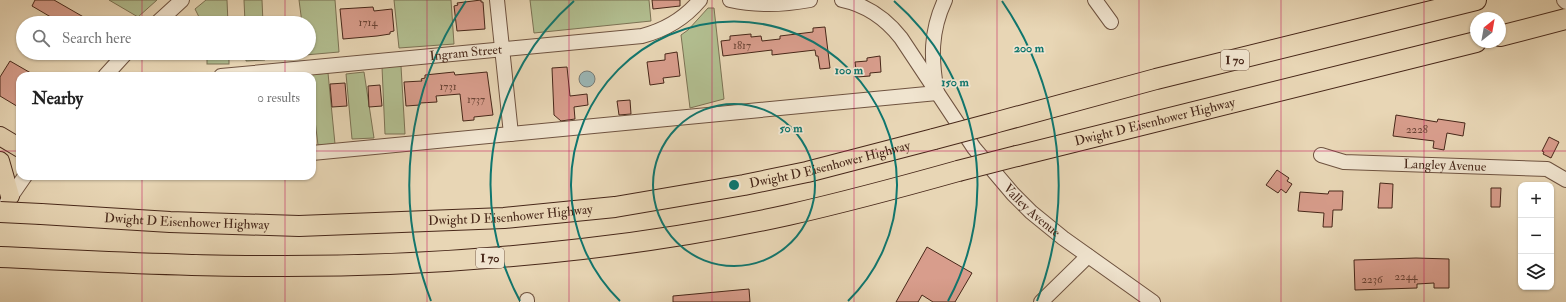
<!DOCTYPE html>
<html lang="en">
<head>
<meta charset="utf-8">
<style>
  :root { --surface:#fff; --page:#f6f6f6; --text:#222; --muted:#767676; --line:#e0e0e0 }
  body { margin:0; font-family:"IM FELL Double Pica",serif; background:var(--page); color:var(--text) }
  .controls { position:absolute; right:12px; bottom:12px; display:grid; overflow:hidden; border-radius:8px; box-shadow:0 1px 3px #0004 }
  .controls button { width:36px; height:36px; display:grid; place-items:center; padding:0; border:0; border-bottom:1px solid var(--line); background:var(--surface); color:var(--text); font:20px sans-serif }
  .compass { position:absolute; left:1470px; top:12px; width:36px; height:36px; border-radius:50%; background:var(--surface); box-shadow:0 1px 3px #0004; rotate:31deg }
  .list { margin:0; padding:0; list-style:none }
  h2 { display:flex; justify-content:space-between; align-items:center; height:52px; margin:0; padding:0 16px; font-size:17px }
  h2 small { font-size:13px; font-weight:400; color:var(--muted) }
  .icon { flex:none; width:22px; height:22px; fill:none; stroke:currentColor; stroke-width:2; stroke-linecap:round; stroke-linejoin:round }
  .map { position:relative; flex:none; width:1566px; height:302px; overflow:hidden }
  .search { position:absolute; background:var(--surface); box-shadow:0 1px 3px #0004; left:16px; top:16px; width:300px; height:44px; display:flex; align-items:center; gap:10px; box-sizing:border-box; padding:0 14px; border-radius:22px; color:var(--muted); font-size:15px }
  .panel { position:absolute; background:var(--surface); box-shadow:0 1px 3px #0004; left:16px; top:72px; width:300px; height:108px; border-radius:12px }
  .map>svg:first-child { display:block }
</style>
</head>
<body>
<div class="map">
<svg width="1566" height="302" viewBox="0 0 1566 302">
  <rect width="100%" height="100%" fill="#e8d6b5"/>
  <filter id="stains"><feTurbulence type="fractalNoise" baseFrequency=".005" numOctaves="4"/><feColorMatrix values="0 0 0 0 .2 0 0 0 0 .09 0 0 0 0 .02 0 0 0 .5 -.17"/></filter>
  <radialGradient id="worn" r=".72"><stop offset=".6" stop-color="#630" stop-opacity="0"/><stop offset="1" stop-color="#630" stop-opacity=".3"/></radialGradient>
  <g fill="#b2be90" stroke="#7c7254">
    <path d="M109 0H157L138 17Z"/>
    <path d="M206 0H227L228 23H202L195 9Z"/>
    <path d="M244 0H262L263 23H245Z"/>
    <path d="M299 0H335L339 52 305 55V53H309V23H302Z"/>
    <path d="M394 0H451L454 44 399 48Z"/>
    <path d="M530 0H649L651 21 534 33Z"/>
    <path d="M708 8H714L724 99 690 108 681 35 688 30Z"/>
    <rect x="207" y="53" width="22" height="11"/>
    <path d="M246 53H264L265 60 246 61Z"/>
    <path d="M401 66 405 134H385L382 67Z"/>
    <path d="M364 72 374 138 352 139 346 74Z"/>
    <path d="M328 73 335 144 318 145 312 96V76H310L309 75Z"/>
  </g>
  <circle fill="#9bb7b7" stroke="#797d78" cx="587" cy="79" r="8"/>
  <g fill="#d89d8c" stroke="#472719">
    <path d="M35 0H54L94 23H61L32 6Z"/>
    <path d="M481 0V2H483L485 29 457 31 454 6 458 5 457 3Z"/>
    <path d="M652 0H680V6L653 9Z"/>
    <path d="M373 7 374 11 392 9 394 31 390 32V34L377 36 343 39 340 9Z"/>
    <path d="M825 27 830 68 820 69 818 56H816L815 50 772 55V50L723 56 721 41 730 40V36L751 34V37L761 36 762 41 780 39V36L813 32V28Z"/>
    <path d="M677 52 680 76 663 78 664 83 650 85 647 62 665 60V54Z"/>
    <path d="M880 56 881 72 870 73V76L857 77 855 62 867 61V58Z"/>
    <path d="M10 61 36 76H20V108L0 96V77Z"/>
    <path d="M567 67 570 96 587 94 588 105 574 107 575 119 561 121 554 115 552 68Z"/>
    <path d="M454 72 455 75 487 72 493 115 474 117V120L463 121 460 94 436 96 437 102 420 103V105L406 106 404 82 422 81 421 79 425 78V75Z"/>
    <path d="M345 83 347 106 332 107 330 84Z"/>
    <path d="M380 85 382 106 369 107 368 86Z"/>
    <path d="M630 100 631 114 619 115 617 101Z"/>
    <path d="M1396 115 1437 122 1438 119 1465 123 1463 136 1447 133 1444 150 1433 148 1434 141 1393 136Z"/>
    <path d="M1549 137 1559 142 1551 158 1543 154 1544 152 1542 151Z"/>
    <path d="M1277 170 1289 178 1287 181 1292 184 1286 193 1281 189 1278 193 1266 185Z"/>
    <path d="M1380 183 1393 184 1392 208H1378Z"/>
    <path d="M1491 188H1501L1500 207H1491Z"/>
    <path d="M1329 191H1343L1342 210H1333L1332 227H1323L1324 213 1298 211 1300 192 1328 194Z"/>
    <path d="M927 247 972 273 955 302H933L922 295 918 302H896Z"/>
    <path d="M1416 258 1449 259V288H1434V283L1417 284V288L1355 290 1354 260Z"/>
    <path d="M749 289 750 302H673V296Z"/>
  </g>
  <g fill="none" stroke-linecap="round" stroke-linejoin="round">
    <defs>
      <g id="minor">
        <path d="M497 0 511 134"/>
        <path d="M730 0C757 6 783 5 810 0"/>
        <path id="s1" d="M842 0C866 5 886 19 901 38L974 148 1013 194 1031 212 1063 238 1153 302"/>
        <path d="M1095 0 1111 22"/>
        <path d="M1564 0 1566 2"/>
        <path d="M157 23 182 0"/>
        <path d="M105 76 126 53"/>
        <path id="s2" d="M221 76 642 36C665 30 685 18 700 0"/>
        <path d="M312 153 937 93C931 59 930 32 945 0"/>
        <path id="s3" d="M1321 155 1344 162 1547 169 1566 180"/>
        <path d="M7 202 25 176"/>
        <path d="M527 300V302"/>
        <path d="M1041 302 1088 256"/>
      </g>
      <g id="major">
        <path d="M0 136 20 148"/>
        <path d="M0 161 10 196"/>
      </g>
      <g id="highway">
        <path d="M1500 36 1566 19"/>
        <path d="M994 123 1156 79 1476 0"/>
        <path id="s4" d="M1017 156 1476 42"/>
        <path id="s5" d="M41 214 170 222 299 226 504 218 615 207 744 185 807 172 934 139"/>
        <path d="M0 257C87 261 175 266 262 266 368 267 477 261 582 249 651 241 720 230 788 215 845 202 901 187 958 171"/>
      </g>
    </defs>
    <use href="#minor" stroke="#6f5340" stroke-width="16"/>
    <use href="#major" stroke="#472719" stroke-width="20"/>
    <use href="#highway" stroke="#472719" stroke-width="22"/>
    <use href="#minor" stroke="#f0e4cf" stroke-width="14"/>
    <use href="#major" stroke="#e8d6b5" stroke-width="18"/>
    <use href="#highway" stroke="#e8d6b5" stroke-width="20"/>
    <defs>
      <g id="highway-bridge">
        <path d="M934 139 994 123"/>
        <path d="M958 171 1017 156"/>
        <path d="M0 212 41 214"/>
      </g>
    </defs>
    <use href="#highway-bridge" stroke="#472719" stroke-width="22" stroke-linecap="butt"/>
    <use href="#highway-bridge" stroke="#e8d6b5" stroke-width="20"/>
  </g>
  <path fill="none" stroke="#c2185b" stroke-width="1" stroke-opacity="0.55" d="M142 0V23M285 0V23M427 0V302M569 0V302M712 0V302M854 0V302M997 0V302M1139 0V302M1281 0V302M1424 0V302M142 53V76M285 53V76M0 151H20M312 151H1566M142 176V302M285 176V302"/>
  <g fill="none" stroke="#0f766e" stroke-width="2">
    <circle cx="734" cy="185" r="81"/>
    <path d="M620 301A163 163 0 1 1 848 301"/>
    <path d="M520 301A244 244 0 0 1 574 1M894 1A244 244 0 0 1 948 301"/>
    <path d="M431 301A325 325 0 0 1 466 1M1002 1A325 325 0 0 1 1037 301"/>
  </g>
  <g text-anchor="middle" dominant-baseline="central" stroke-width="3.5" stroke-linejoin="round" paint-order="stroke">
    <g font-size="11" fill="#6b4436">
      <text x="368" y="22">1714</text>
      <text x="742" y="45">1817</text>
      <text x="448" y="86">1731</text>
      <text x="476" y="99">1737</text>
      <text x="1417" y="129">2228</text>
      <text x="1406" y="276">2244</text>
      <text x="1372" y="279">2236</text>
    </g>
    <g fill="#f0e4cf" stroke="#7a6050" stroke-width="1">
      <rect x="1221" y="50" width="28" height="20" rx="3"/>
      <rect x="476" y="248" width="28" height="20" rx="3"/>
    </g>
    <g font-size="12" font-weight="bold" fill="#472719">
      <text x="1235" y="60">I 70</text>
      <text x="490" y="258">I 70</text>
    </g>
    <g font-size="13" fill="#472719" stroke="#f0e4cf">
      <text stroke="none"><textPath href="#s2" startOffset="246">Ingram Street</textPath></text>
      <text stroke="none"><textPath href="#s4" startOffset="142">Dwight D Eisenhower Highway</textPath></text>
      <text stroke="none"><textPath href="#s5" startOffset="794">Dwight D Eisenhower Highway</textPath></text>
      <text stroke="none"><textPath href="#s3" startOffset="125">Langley Avenue</textPath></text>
      <text stroke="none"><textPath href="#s1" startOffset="289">Valley Avenue</textPath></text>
      <text stroke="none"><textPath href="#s5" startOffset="470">Dwight D Eisenhower Highway</textPath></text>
      <text stroke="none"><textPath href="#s5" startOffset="146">Dwight D Eisenhower Highway</textPath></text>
    </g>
  </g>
  <circle cx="734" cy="185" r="6" fill="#0f766e" stroke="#f0e4cf" stroke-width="2"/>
  <g font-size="12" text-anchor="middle" font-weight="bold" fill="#0f766e" stroke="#f0e4cf" stroke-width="3.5" stroke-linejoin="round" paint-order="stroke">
    <text x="1029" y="52">200 m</text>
    <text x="849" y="74">100 m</text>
    <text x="955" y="86">150 m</text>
    <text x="791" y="132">50 m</text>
  </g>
  <rect width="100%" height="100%" filter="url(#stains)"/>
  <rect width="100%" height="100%" fill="url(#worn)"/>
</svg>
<div class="controls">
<button>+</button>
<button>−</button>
<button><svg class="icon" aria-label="layers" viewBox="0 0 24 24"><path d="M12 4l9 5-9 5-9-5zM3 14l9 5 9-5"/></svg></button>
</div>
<svg class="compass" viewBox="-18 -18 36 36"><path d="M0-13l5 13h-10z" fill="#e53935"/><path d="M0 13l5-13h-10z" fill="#767676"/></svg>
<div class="search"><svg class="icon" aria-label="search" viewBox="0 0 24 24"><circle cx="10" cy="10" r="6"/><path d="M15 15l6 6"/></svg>Search here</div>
<section class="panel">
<h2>Nearby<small>0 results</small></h2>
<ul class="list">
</ul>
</section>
</div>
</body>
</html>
